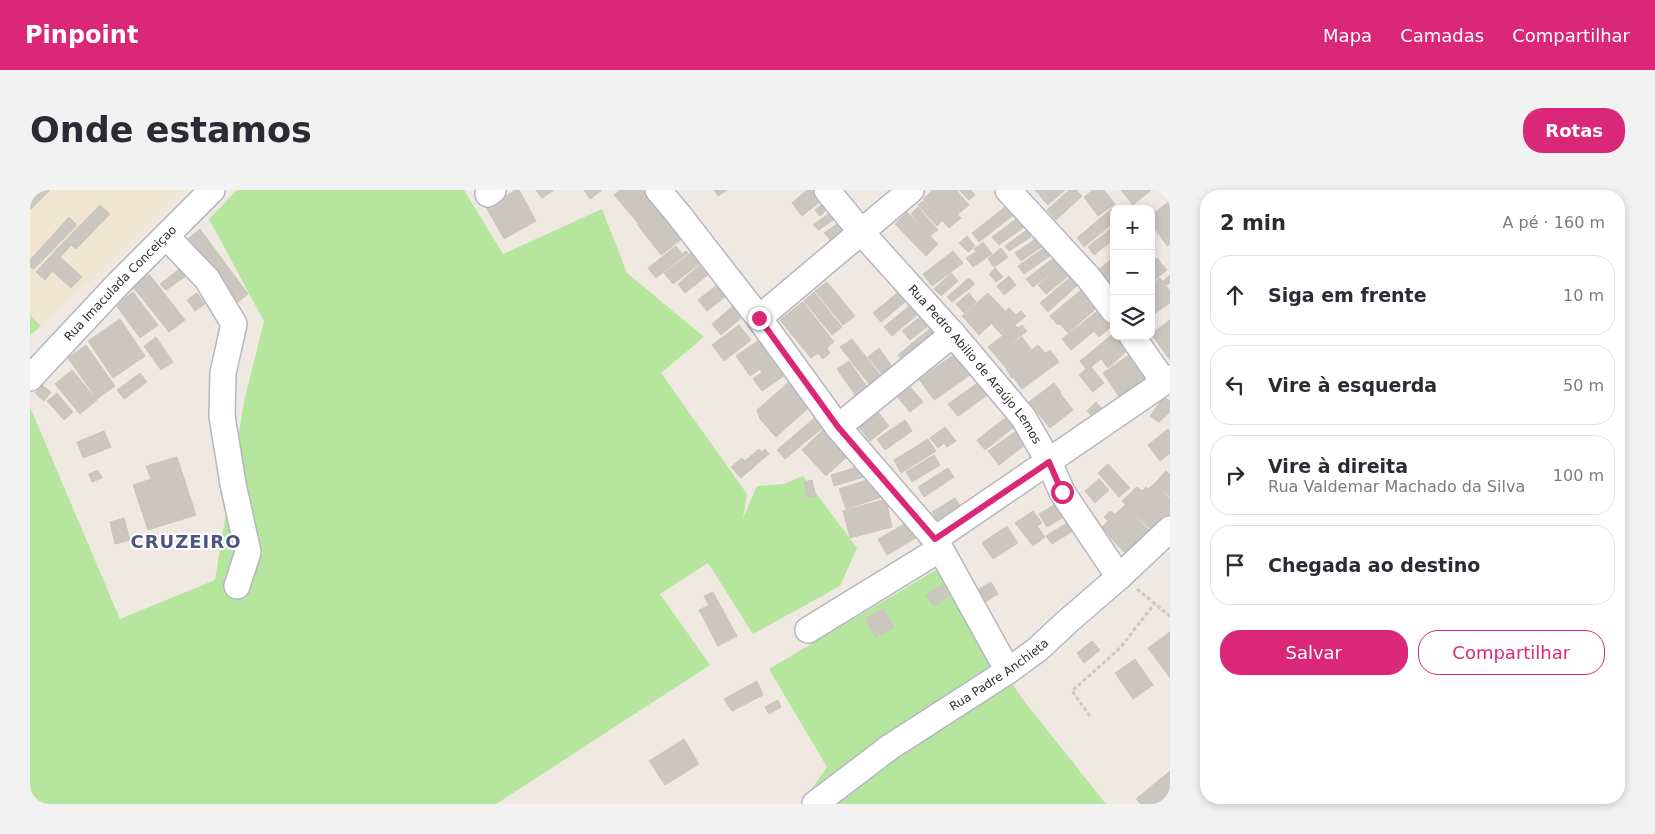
<!DOCTYPE html>
<html lang="pt">
<head>
<meta charset="utf-8">
<style>
  :root { --surface:#fff; --page:#f2f2f3; --text:#2b2b33; --muted:#7c7c81; --line:#e1e1e2; --accent:#db2777 }
  body { margin:0; font-family:"DejaVu Sans",sans-serif; background:var(--page); color:var(--text) }
  .controls { position:absolute; right:15px; top:15px; display:grid; overflow:hidden; border-radius:10px; box-shadow:0 2px 8px #0003 }
  .controls button { width:45px; height:45px; display:grid; place-items:center; padding:0; border:0; border-bottom:1px solid var(--line); background:var(--surface); color:var(--text); font:25px sans-serif }
  .stop { position:absolute; width:15px; height:15px; margin:-11px; border:4px solid #db2777; border-radius:50%; background:#fff }
  .stop.end { background:#db2777; border-color:#fff; box-shadow:0 1px 5px #0008 }
  .list { margin:0; padding:0; list-style:none }
  h2 { display:flex; justify-content:space-between; align-items:center; height:65px; margin:0; padding:0 20px; font-size:21px }
  h2 small { font-size:16px; font-weight:400; color:var(--muted) }
  .list li { display:grid; grid-template-columns:32px 1fr auto; gap:15px; align-items:center; box-sizing:border-box; height:80px; margin:0 10px 10px; padding:0 10px; border:1px solid var(--line); border-radius:20px }
  .list b { display:block; font-size:19px; white-space:nowrap }
  .list p { margin:0; font-size:16px; white-space:nowrap; color:var(--muted) }
  .list em { font-size:16px; font-style:normal; color:var(--muted) }
  .actions { display:flex; gap:10px; padding:15px 20px }
  .actions a { flex:1; padding:11px 0; border:1px solid var(--accent); border-radius:20px; text-align:center; font-size:18px; color:var(--accent) }
  .actions .main { background:var(--accent); color:#fff }
  .icon { flex:none; width:28px; height:28px; fill:none; stroke:currentColor; stroke-width:2; stroke-linecap:round; stroke-linejoin:round }
  .map { position:relative; flex:none; width:1140px; height:614px; overflow:hidden; border-radius:20px }
  header { display:flex; align-items:center; gap:30px; box-sizing:border-box; height:70px; padding:0 25px; background:var(--accent); color:#fff }
  header strong { font-size:24px }
  nav { display:flex; gap:28px; margin-inline-start:auto; font-size:18px }
  .intro { display:flex; align-items:center; justify-content:space-between; box-sizing:border-box; height:120px; padding:0 30px }
  h1 { margin:0; font-size:35px }
  .button { padding:12px 22px; border-radius:20px; background:var(--accent); color:#fff; font-size:18px; font-weight:700 }
  main { display:flex; gap:30px; padding:0 30px }
  aside { flex:1; background:var(--surface); border-radius:20px; box-shadow:0 2px 8px #0003 }
  .map>svg:first-child { display:block }
</style>
</head>
<body>
<header>
<strong>Pinpoint</strong>
<nav><a>Mapa</a><a>Camadas</a><a>Compartilhar</a></nav>
</header>
<div class="intro"><h1>Onde estamos</h1><a class="button">Rotas</a></div>
<main>
<div class="map">
<svg width="1140" height="614" viewBox="0 0 1140 614">
  <rect width="100%" height="100%" fill="#efe9e1"/>
  <path fill="#f0e6d1" d="M0 0H156L11 136 0 125Z"/>
  <g fill="#b6e59e">
    <path d="M207 0H434L473 64 572 19 597 83 674 147 631 183 717 304 713 328 727 296 754 294 773 286 827 358 810 396 723 444 678 373 630 404 680 475 466 614H0V217L90 429 185 390 214 212 234 131 179 29Z"/>
    <path d="M0 125 11 136 0 145Z"/>
    <path d="M911 377 967 472 994 511 1076 614H771L797 577 739 479Z"/>
  </g>
  <g fill="#cbc7bf" stroke="#cbc5ba">
    <path d="M0 0H20L0 20Z"/>
    <path d="M486 0H489L506 31 474 49 456 17Z"/>
    <path d="M506 0H524L512 8Z"/>
    <path d="M554 0H572L560 9Z"/>
    <path d="M590 0H613L627 17 608 33 584 5Z"/>
    <path d="M684 0H697L688 6Z"/>
    <path d="M777 0H786L793 9 772 26 762 13Z"/>
    <path d="M903 0H906L931 28 919 38 893 9Z"/>
    <path d="M907 0H926L939 15 928 24Z"/>
    <path d="M929 0H941L945 5 939 10Z"/>
    <path d="M1005 0H1035L1018 15Z"/>
    <path d="M1039 0H1046L1052 6 1026 30 1017 20Z"/>
    <path d="M1063 0H1074L1085 14 1068 26 1054 7Z"/>
    <path d="M1091 0H1121L1103 15Z"/>
    <path d="M797 10 802 15 790 26 785 20Z"/>
    <path d="M893 11 912 31 907 36 888 15Z"/>
    <path d="M1140 11V54L1137 56 1121 33V25Z"/>
    <path d="M979 14 986 23 949 52 942 43Z"/>
    <path d="M70 15 80 24 46 59 41 55 33 64 27 59Z"/>
    <path d="M629 17 653 48 631 65 607 34Z"/>
    <path d="M888 17 908 40 900 46 881 24Z"/>
    <path d="M805 19 810 25 789 40 783 35Z"/>
    <path d="M1081 19 1084 22V32L1054 57 1047 48Z"/>
    <path d="M877 22 908 54 896 66 865 34Z"/>
    <path d="M39 27 47 35 4 79 0 77V70Z"/>
    <path d="M989 27 997 35 969 55 962 47Z"/>
    <path d="M813 30 821 40 804 54 794 43Z"/>
    <path d="M1084 36V49L1064 65 1058 57Z"/>
    <path d="M170 39 218 104 203 116 154 52Z"/>
    <path d="M997 40 1001 47 979 61 975 56Z"/>
    <path d="M937 46 945 56 938 62 929 53Z"/>
    <path d="M1007 48 1013 56 991 71 985 63Z"/>
    <path d="M953 52 962 64 943 77 936 68 946 62 944 59Z"/>
    <path d="M646 56 652 64 656 61 658 63 626 88 618 78Z"/>
    <path d="M971 58 978 67 964 77 958 69Z"/>
    <path d="M1014 58 1020 66 994 84 988 76Z"/>
    <path d="M27 59 33 64 30 67 52 87 41 98 22 81 15 90 6 82Z"/>
    <path d="M666 59 674 70 643 94 634 83Z"/>
    <path d="M923 61 933 73 902 96 893 84Z"/>
    <path d="M1025 67 1032 75 1003 97 996 89Z"/>
    <path d="M1084 67V90L1079 94 1067 81Z"/>
    <path d="M1127 68 1137 80 1121 93V73Z"/>
    <path d="M157 73 163 81 136 100 130 94Z"/>
    <path d="M671 74 679 84 655 103 648 94Z"/>
    <path d="M1034 74 1042 83 1016 104 1008 95Z"/>
    <path d="M965 78 973 87 966 92 959 84Z"/>
    <path d="M921 83 928 91 911 106 904 99Z"/>
    <path d="M119 84 155 130 139 142 103 97Z"/>
    <path d="M1044 84 1051 92 1018 122 1010 113Z"/>
    <path d="M1140 85V93L1137 95 1133 91Z"/>
    <path d="M979 86 986 95 974 105 967 96Z"/>
    <path d="M939 88 945 94 922 112 917 107Z"/>
    <path d="M1130 88 1140 101V113L1121 126V95Z"/>
    <path d="M691 92 700 103 677 121 668 110Z"/>
    <path d="M797 92 825 126 813 135 785 101Z"/>
    <path d="M1057 95 1064 104 1028 135 1020 126Z"/>
    <path d="M872 99 880 108 851 132 843 123Z"/>
    <path d="M103 102 128 135 110 148 86 115Z"/>
    <path d="M784 102 812 137 802 145 774 111Z"/>
    <path d="M167 103 175 114 165 121 157 110Z"/>
    <path d="M939 103 946 112 934 123 926 114Z"/>
    <path d="M958 103 975 121 949 145 932 126Z"/>
    <path d="M1061 108 1069 116 1038 143 1030 134Z"/>
    <path d="M885 111 893 120 862 146 854 137Z"/>
    <path d="M773 112 804 152 797 158 800 163 793 169 788 163 781 168 750 130Z"/>
    <path d="M703 116 712 127 691 145 682 134Z"/>
    <path d="M979 118 986 125 991 121 996 126 985 135 988 138 983 142 980 139 972 145 962 134Z"/>
    <path d="M1070 119 1083 135 1069 147 1064 141 1041 160 1032 149Z"/>
    <path d="M894 124 902 133 880 150 872 141Z"/>
    <path d="M90 129 115 166 83 188 58 151Z"/>
    <path d="M1140 130V170L1121 144Z"/>
    <path d="M709 135 721 150 694 171 682 155Z"/>
    <path d="M992 135 997 141 966 166 958 157 980 140 982 143Z"/>
    <path d="M903 136 910 144 874 172 868 165Z"/>
    <path d="M1084 143V146H1088L1098 160 1078 178 1071 169 1061 177 1074 193 1063 202 1049 185 1056 179 1050 171Z"/>
    <path d="M126 147 143 172 131 180 114 156Z"/>
    <path d="M992 147 1001 159 976 178 966 166Z"/>
    <path d="M822 149 851 186 840 195 810 157Z"/>
    <path d="M729 150 755 185 732 201 723 189 732 182 730 179 720 186 706 166Z"/>
    <path d="M56 155 85 196 67 209 38 168Z"/>
    <path d="M1008 155 1015 163 982 188 976 179Z"/>
    <path d="M849 158 864 179 854 187 838 167Z"/>
    <path d="M1020 160 1029 172 992 199 983 187Z"/>
    <path d="M1102 163 1120 189 1091 209 1073 183Z"/>
    <path d="M925 164 940 185 904 210 889 189Z"/>
    <path d="M819 171 840 201 828 209 807 179Z"/>
    <path d="M42 180 67 210 50 224 25 194Z"/>
    <path d="M110 183 117 192 94 209 87 200Z"/>
    <path d="M761 190 783 214 746 247 730 229 727 220Z"/>
    <path d="M949 192 959 204 928 226 918 214Z"/>
    <path d="M1024 193 1031 202 1030 203 1043 220 1020 238 999 212Z"/>
    <path d="M878 194 893 212 880 222 865 204Z"/>
    <path d="M12 195 21 202 14 211 5 203Z"/>
    <path d="M27 203 43 222 34 230 17 211Z"/>
    <path d="M1134 207 1140 211V222L1129 232 1120 226Z"/>
    <path d="M1066 212 1078 225 1069 234 1057 221Z"/>
    <path d="M848 222 859 236 840 251 829 237Z"/>
    <path d="M789 224 797 234 755 269 747 260Z"/>
    <path d="M980 224 988 234 955 260 947 250Z"/>
    <path d="M875 230 882 241 855 260 847 249Z"/>
    <path d="M798 235 823 261 796 286 772 260Z"/>
    <path d="M915 237 926 251 917 257 914 253 908 258 900 248Z"/>
    <path d="M989 239 999 252 969 275 958 261Z"/>
    <path d="M1138 239 1140 241V263L1130 271 1118 255Z"/>
    <path d="M74 241 81 257 53 268 47 252Z"/>
    <path d="M898 249 906 261 871 283 864 270Z"/>
    <path d="M729 259 732 262 735 259 739 264 711 288 701 277 712 268 715 271Z"/>
    <path d="M904 265 910 275 882 292 876 282Z"/>
    <path d="M147 267 166 325 118 340 103 295 121 289 116 276Z"/>
    <path d="M1078 274 1100 298 1089 307 1068 283Z"/>
    <path d="M834 275 837 286 804 296 801 285Z"/>
    <path d="M918 278 924 287 894 307 888 297Z"/>
    <path d="M68 280 72 288 62 292 59 284Z"/>
    <path d="M1136 281 1140 285V307L1125 293Z"/>
    <path d="M846 287 852 307 816 319 809 299Z"/>
    <path d="M1069 289 1079 300 1065 313 1055 301Z"/>
    <path d="M782 290 786 306 778 308 774 292Z"/>
    <path d="M1125 293 1140 309V325L1122 341 1092 311 1107 297 1112 301 1116 297 1118 299Z"/>
    <path d="M925 308 932 319 909 333 902 322Z"/>
    <path d="M856 309 862 337 820 348 813 321Z"/>
    <path d="M1029 312 1037 325 1017 337 1009 324Z"/>
    <path d="M1095 315 1119 340 1095 363 1071 338 1078 331 1074 327 1080 321 1085 324Z"/>
    <path d="M1003 321 1012 333 1007 336 1015 347 1003 356 985 333Z"/>
    <path d="M94 328 100 350 85 354 80 332Z"/>
    <path d="M880 331 889 346 857 365 848 349Z"/>
    <path d="M1040 331 1046 339 1022 354 1016 346Z"/>
    <path d="M977 336 988 353 963 369 952 353Z"/>
    <path d="M961 392 968 404 952 414 944 402Z"/>
    <path d="M912 395 919 406 904 416 896 405Z"/>
    <path d="M683 402 707 446 688 456 669 420 679 415 674 406Z"/>
    <path d="M854 419 864 438 845 447 835 428Z"/>
    <path d="M1140 442V488L1118 458Z"/>
    <path d="M1062 451 1070 460 1054 473 1047 463Z"/>
    <path d="M1105 469 1123 495 1103 509 1085 483Z"/>
    <path d="M727 491 733 505 702 521 694 509Z"/>
    <path d="M748 510 751 517 739 524 735 517Z"/>
    <path d="M654 549 669 574 635 595 619 571Z"/>
    <path d="M1140 581V614H1111L1106 609Z"/>
  </g>
  <g fill="none" stroke-linecap="round" stroke-linejoin="round">
    <defs>
      <g id="minor">
        <path d="M628 0 649 25 729 128 808 237 905 349 978 481"/>
        <path id="s1" d="M797 0 832 43 923 144 993 227 1019 272 1032 302 1089 387"/>
        <path d="M978 0 1058 87 1084 121"/>
        <path d="M458 4 463 0"/>
        <path d="M136 46 177 89 204 134 193 183 192 226 203 294 218 362 207 396"/>
        <path d="M729 128 881 0"/>
        <path d="M1102 146 1134 192"/>
        <path id="s2" d="M0 188 88 94 182 0"/>
        <path d="M808 237 923 144"/>
        <path d="M905 349 1140 188"/>
        <path d="M778 440 910 359"/>
        <path id="s3" d="M785 614 860 557 978 481 1008 459 1038 431 1089 387 1140 339"/>
      </g>
    </defs>
    <use href="#minor" stroke="#b4b7c1" stroke-width="28"/>
    <g stroke="#c9c9c9" stroke-width="3" stroke-dasharray="4 2.5" stroke-linecap="butt">
      <path d="M1107 399 1140 426"/>
      <path d="M1060 526 1042 501 1090 458 1125 413"/>
    </g>
    <use href="#minor" stroke="#fff" stroke-width="25"/>
  </g>
  <g fill="none" stroke-linecap="round" stroke-linejoin="round">
    <path stroke="#db2777" stroke-width="6" d="M729 128 808 237 905 349 1019 272 1032 302"/>
  </g>
  <g text-anchor="middle" dominant-baseline="central" stroke-width="4" stroke-linejoin="round" paint-order="stroke">
    <g font-size="12" fill="#2e2e2e" stroke="#fff">
      <text stroke="none"><textPath href="#s2" startOffset="131">Rua Imaculada Conceiçao</textPath></text>
      <text stroke="none"><textPath href="#s1" startOffset="229">Rua Pedro Abilio de Araújo Lemos</textPath></text>
      <text stroke="none"><textPath href="#s3" startOffset="225">Rua Padre Anchieta</textPath></text>
    </g>
    <g font-size="18" font-weight="bold" letter-spacing="1" fill="#4d5680" stroke="#fff">
      <text x="156" y="351">CRUZEIRO</text>
    </g>
  </g>
</svg>
<div class="controls">
<button>+</button>
<button>−</button>
<button><svg class="icon" aria-label="layers" viewBox="0 0 24 24"><path d="M12 4l9 5-9 5-9-5zM3 14l9 5 9-5"/></svg></button>
</div>
<div class="stop" style="left:1032px;top:302px"></div>
<div class="stop end" style="left:729px;top:128px"></div>
</div>
<aside>
<h2>2 min<small>A pé · 160 m</small></h2>
<ul class="list">
<li><svg class="icon" aria-label="ahead" viewBox="0 0 24 24"><path d="M12 20V5M6 11l6-6 6 6"/></svg><div><b>Siga em frente</b></div><em>10 m</em></li>
<li><svg class="icon" aria-label="left" viewBox="0 0 24 24"><path d="M17 20v-9H6M10 6l-5 5 5 5"/></svg><div><b>Vire à esquerda</b></div><em>50 m</em></li>
<li><svg class="icon" aria-label="right" viewBox="0 0 24 24"><path d="M7 20v-9h11M14 6l5 5-5 5"/></svg><div><b>Vire à direita</b><p>Rua Valdemar Machado da Silva</p></div><em>100 m</em></li>
<li><svg class="icon" aria-label="arrive" viewBox="0 0 24 24"><path d="M6 21V4h12l-3 4 3 4H6"/></svg><div><b>Chegada ao destino</b></div></li>
</ul>
<div class="actions"><a class="main">Salvar</a><a>Compartilhar</a></div>
</aside>
</main>
</body>
</html>
